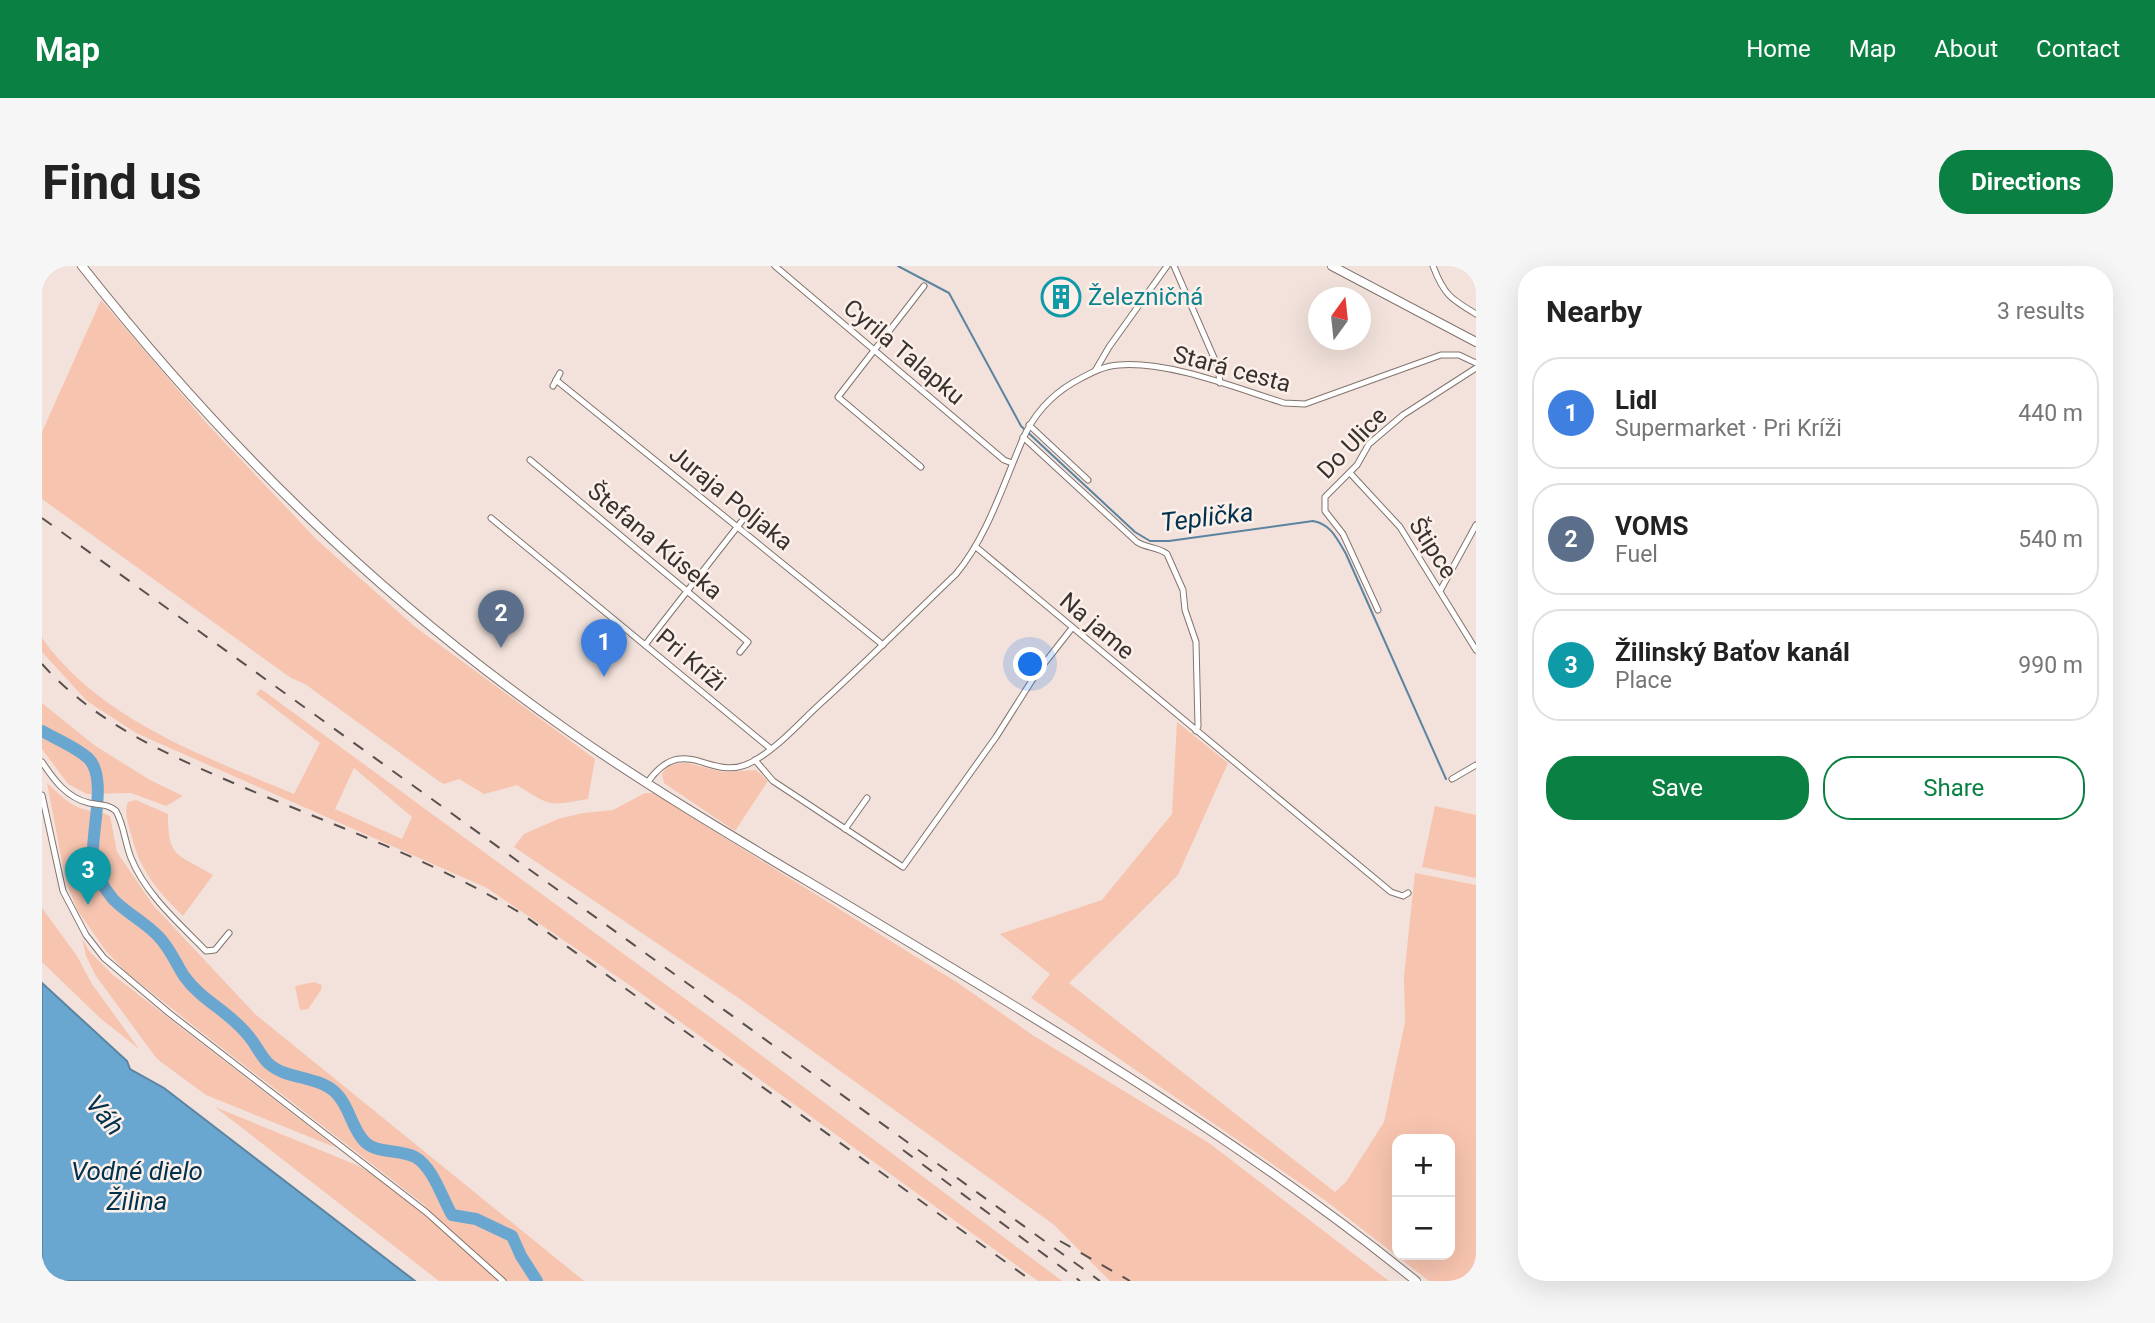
<!DOCTYPE html>
<html lang="en">
<head>
<meta charset="utf-8">
<style>
  :root { --surface:#fff; --page:#f6f6f6; --text:#222; --muted:#767676; --line:#e0e0e0; --accent:#0b8043 }
  body { margin:0; font-family:Roboto,sans-serif; background:var(--page); color:var(--text) }
  .controls { position:absolute; right:21px; bottom:21px; display:grid; overflow:hidden; border-radius:14px; box-shadow:0 7px 28px #0002 }
  .controls button { width:63px; height:63px; display:grid; place-items:center; padding:0; border:0; border-bottom:2px solid var(--line); background:var(--surface); color:var(--text); font:35px sans-serif }
  .compass { position:absolute; left:1266px; top:21px; width:63px; height:63px; border-radius:50%; background:var(--surface); box-shadow:0 7px 28px #0002; rotate:15deg }
  .you { position:absolute; left:989px; top:399px; width:24px; height:24px; margin:-18px; border:5px solid #fff; border-radius:50%; background:#1a73e8; box-shadow:0 0 0 10px #1a73e833 }
  .badge { display:grid; place-items:center; width:46px; height:46px; border-radius:50%; background:var(--accent); color:#fff; font-size:23px; font-weight:700 }
  .pin { position:absolute; translate:-50% -58px; filter:drop-shadow(0 2px 4px #0008) }
  .pin::after { content:''; position:absolute; top:37px; width:24px; height:21px; background:inherit; clip-path:polygon(0 0,100% 0,50% 100%) }
  .list { margin:0; padding:0; list-style:none }
  h2 { display:flex; justify-content:space-between; align-items:center; height:91px; margin:0; padding:0 28px; font-size:30px }
  h2 small { font-size:23px; font-weight:400; color:var(--muted) }
  .list li { display:grid; grid-template-columns:46px 1fr auto; gap:21px; align-items:center; box-sizing:border-box; height:112px; margin:0 14px 14px; padding:0 14px; border:2px solid var(--line); border-radius:28px }
  .list b { display:block; font-size:26px; white-space:nowrap }
  .list p { margin:0; font-size:23px; white-space:nowrap; color:var(--muted) }
  .list em { font-size:23px; font-style:normal; color:var(--muted) }
  .actions { display:flex; gap:14px; padding:21px 28px }
  .actions a { flex:1; padding:16px 0; border:2px solid var(--accent); border-radius:28px; text-align:center; font-size:24px; color:var(--accent) }
  .actions .main { background:var(--accent); color:#fff }
  .map { position:relative; flex:none; width:1434px; height:1015px; overflow:hidden; border-radius:28px }
  header { display:flex; align-items:center; gap:42px; box-sizing:border-box; height:98px; padding:0 35px; background:var(--accent); color:#fff }
  header strong { font-size:33px }
  nav { display:flex; gap:38px; margin-inline-start:auto; font-size:24px }
  .intro { display:flex; align-items:center; justify-content:space-between; box-sizing:border-box; height:168px; padding:0 42px }
  h1 { margin:0; font-size:49px }
  .button { padding:18px 32px; border-radius:28px; background:var(--accent); color:#fff; font-size:24px; font-weight:700 }
  main { display:flex; gap:42px; padding:0 42px }
  aside { flex:1; background:var(--surface); border-radius:28px; box-shadow:0 7px 28px #0002 }
  .map>svg:first-child { display:block }
</style>
</head>
<body>
<header>
<strong>Map</strong>
<nav><a>Home</a><a>Map</a><a>About</a><a>Contact</a></nav>
</header>
<div class="intro"><h1>Find us</h1><a class="button">Directions</a></div>
<main>
<div class="map">
<svg width="1434" height="1015" viewBox="0 0 1434 1015">
  <rect width="100%" height="100%" fill="#f2e2db"/>
  <g fill="#f7c4af" fill-rule="evenodd">
    <path d="M59 34 167 160 275 274 372 360 553 493 546 533C506 540 510 541 475 519L442 528 417 513 402 518 398 516 263 418 249 412 0 233V166Z"/>
    <path d="M0 372C57 453 163 491 252 528L278 477 214 428 219 423 679 759 1020 1015H996L586 718 445 622 94 467 45 435 0 386ZM312 502 370 551 360 573 293 543Z"/>
    <path d="M0 437 52 479 108 514 141 530 124 540 89 527 45 528 26 518 0 483Z"/>
    <path d="M1135 456 1186 497 1136 609 1027 717 1293 926 1304 916 1342 856 1363 756 1362 711 1373 607 1434 619V1015H1387L1284 935 989 732 1008 708 958 668 1060 634 1130 548ZM1355 873H1408V989H1355Z"/>
    <path d="M646 497 681 506 714 504 726 515 693 565 622 517 620 508C625 498 636 497 646 497Z"/>
    <path d="M5 517C16 527 27 539 41 543 51 546 59 545 68 550L75 586 111 639 213 748 542 1015H397L173 841 317 900 389 944 158 765 84 706 64 685 36 645 24 616Z"/>
    <path d="M603 527H611L916 717 992 770 1167 877 1347 1015H1068L1011 958 698 733 472 581 482 568 516 553 541 547 571 544Z"/>
    <path d="M94 534 126 548C126 593 135 587 171 609L141 650C114 623 98 605 89 568 86 557 82 547 86 536Z"/>
    <path d="M1393 540 1434 549V612L1380 601Z"/>
    <path d="M0 642 35 690 50 718 97 783 58 752 0 696Z"/>
    <path d="M40 672 47 685 71 709 295 882 164 829 115 793 54 710 44 690Z"/>
    <path d="M272 716 280 719 279 724 266 743 258 744 253 720Z"/>
  </g>
  <path fill="#6aa7d0" stroke="#5b84a0" stroke-width="2" d="M0 717 85 795 88 803 122 822 373 1015H0Z"/>
  <g fill="none" stroke-linecap="round" stroke-linejoin="round">
    <path stroke="#5b84a0" stroke-width="2" d="M856 0 907 27 979 160 1093 266 1108 275H1127L1271 255C1289 258 1295 273 1304 288L1404 513"/>
    <path stroke="#6aa7d0" stroke-width="7" d="M34 605 51 592"/>
    <path stroke="#6aa7d0" stroke-width="12" d="M0 465C14 473 34 481 46 492 66 510 49 566 51 591 53 606 61 621 71 633 84 647 103 656 116 670 128 682 133 696 142 710 159 734 186 745 204 767 213 776 217 788 226 797 244 814 274 809 293 826 308 840 309 862 323 876 335 888 358 883 373 891 391 901 400 932 410 949L434 953 470 970 479 990 495 1015"/>
    <defs>
      <g id="street">
        <path d="M733 0 962 194 970 197"/>
        <path d="M1132 0 1176 101 1178 117"/>
        <path d="M1391 0C1402 29 1409 33 1434 48"/>
        <path d="M1053 105 1067 81 1125 0"/>
        <path d="M514 114 841 379"/>
        <path d="M511 120 518 107"/>
        <path d="M987 159 1046 214"/>
        <path d="M981 171 1095 276C1104 282 1117 281 1125 288L1141 324 1143 344 1154 376 1156 460 1154 465"/>
        <path d="M488 194 706 376 698 386"/>
        <path d="M879 201 796 131 882 20"/>
        <path d="M1308 207 1358 261 1434 384"/>
        <path d="M449 252 729 483"/>
        <path d="M934 281 1349 626 1361 630 1366 627"/>
        <path d="M1398 325 1434 259"/>
        <path d="M1336 344 1301 268 1283 245V231L1315 199 1327 178 1361 149 1434 102"/>
        <path d="M603 379 703 251"/>
        <path d="M713 494 731 515 861 601 954 471 994 408 1030 362"/>
        <path d="M0 496C12 514 25 532 47 537 57 539 66 538 74 545 82 559 83 577 89 592 104 629 137 657 164 685L173 684 187 667"/>
        <path d="M1410 513 1434 499"/>
        <path d="M605 517C643 463 668 519 710 496 736 482 757 457 779 437 825 395 869 351 914 308 945 271 961 219 980 175 991 149 1008 130 1032 116 1047 108 1060 100 1077 99 1127 95 1194 122 1242 137L1263 138 1399 89H1417L1434 97"/>
        <path d="M0 529 21 625 44 669 62 692 127 747 384 946 461 1015"/>
        <path d="M803 563 825 532"/>
      </g>
      <g id="secondary">
        <path d="M40 0C182 180 340 335 528 466 617 528 710 582 802 637 998 755 1196 871 1374 1015"/>
        <path d="M1290 0 1434 76"/>
      </g>
    </defs>
    <use href="#street" stroke="#82746e" stroke-width="7"/>
    <use href="#secondary" stroke="#82746e" stroke-width="10"/>
    <use href="#street" stroke="#fff" stroke-width="5"/>
    <use href="#secondary" stroke="#fff" stroke-width="8"/>
    <g stroke="#58504d" stroke-width="2" stroke-dasharray="12 12" stroke-linecap="butt">
      <path d="M0 252 1058 1015"/>
      <path d="M0 398C56 460 129 490 203 522 296 561 393 595 480 648L990 1015"/>
      <path d="M861 884 1038 1015"/>
      <path d="M1018 975 1088 1015"/>
    </g>
  </g>
  <defs>
    <symbol id="building-ring" viewBox="-11 -11 22 22"><circle r="9.5" fill="#fdf0ea" stroke="#0f9aa8" stroke-width="1.5"/><path d="M-4-6H4V6H1V3H-1V6H-4ZM-2.5-4.3h1.7v1.8h-1.7ZM.8-4.3h1.7v1.8H.8ZM-2.5-1h1.7V.8h-1.7ZM.8-1h1.7V.8H.8Z" fill="#0f9aa8"/></symbol>
  </defs>
  <g fill-rule="evenodd">
    <use href="#building-ring" x="997" y="9" width="44" height="44"/>
  </g>
  <g text-anchor="middle" dominant-baseline="central" stroke-width="5" stroke-linejoin="round" paint-order="stroke">
    <g font-size="24" fill="#0d838f" stroke="#fdf0ea" text-anchor="start">
      <text x="1046" y="31">Železničná</text>
    </g>
    <g font-size="24" fill="#37312f" stroke="#fdf0ea">
      <text transform="translate(862 86) rotate(40)">Cyrila Talapku</text>
      <text transform="translate(1190 103) rotate(15)">Stará cesta</text>
      <text transform="translate(1310 177) rotate(-46)">Do Ulice</text>
      <text transform="translate(689 232) rotate(39)">Juraja Poljaka</text>
      <text transform="translate(613 275) rotate(40)">Štefana Kúseka</text>
      <text transform="translate(1391 282) rotate(57)">Štipce</text>
      <text transform="translate(1055 360) rotate(40)">Na jame</text>
      <text transform="translate(649 394) rotate(40)">Pri Kríži</text>
    </g>
    <g font-size="26" font-style="italic" fill="#00324e" stroke="#fdf0ea">
      <text transform="translate(1165 251) rotate(-7)">Teplička</text>
      <text transform="translate(63 849) rotate(50)">Váh</text>
      <text x="95" y="905">Vodné dielo<tspan x="95" dy="30">Žilina</tspan></text>
    </g>
  </g>
</svg>
<div class="controls">
<button>+</button>
<button>−</button>
</div>
<svg class="compass" viewBox="-18 -18 36 36"><path d="M0-13l5 13h-10z" fill="#e53935"/><path d="M0 13l5-13h-10z" fill="#767676"/></svg>
<div class="you"></div>
<div class="pin badge" style="left:562px;top:411px;background:#3f7fe0">1</div>
<div class="pin badge" style="left:459px;top:382px;background:#5c6f8a">2</div>
<div class="pin badge" style="left:46px;top:639px;background:#0f9aa8">3</div>
</div>
<aside>
<h2>Nearby<small>3 results</small></h2>
<ul class="list">
<li><span class="badge" style="background:#3f7fe0">1</span><div><b>Lidl</b><p>Supermarket · Pri Kríži</p></div><em>440 m</em></li>
<li><span class="badge" style="background:#5c6f8a">2</span><div><b>VOMS</b><p>Fuel</p></div><em>540 m</em></li>
<li><span class="badge" style="background:#0f9aa8">3</span><div><b>Žilinský Baťov kanál</b><p>Place</p></div><em>990 m</em></li>
</ul>
<div class="actions"><a class="main">Save</a><a>Share</a></div>
</aside>
</main>
</body>
</html>
